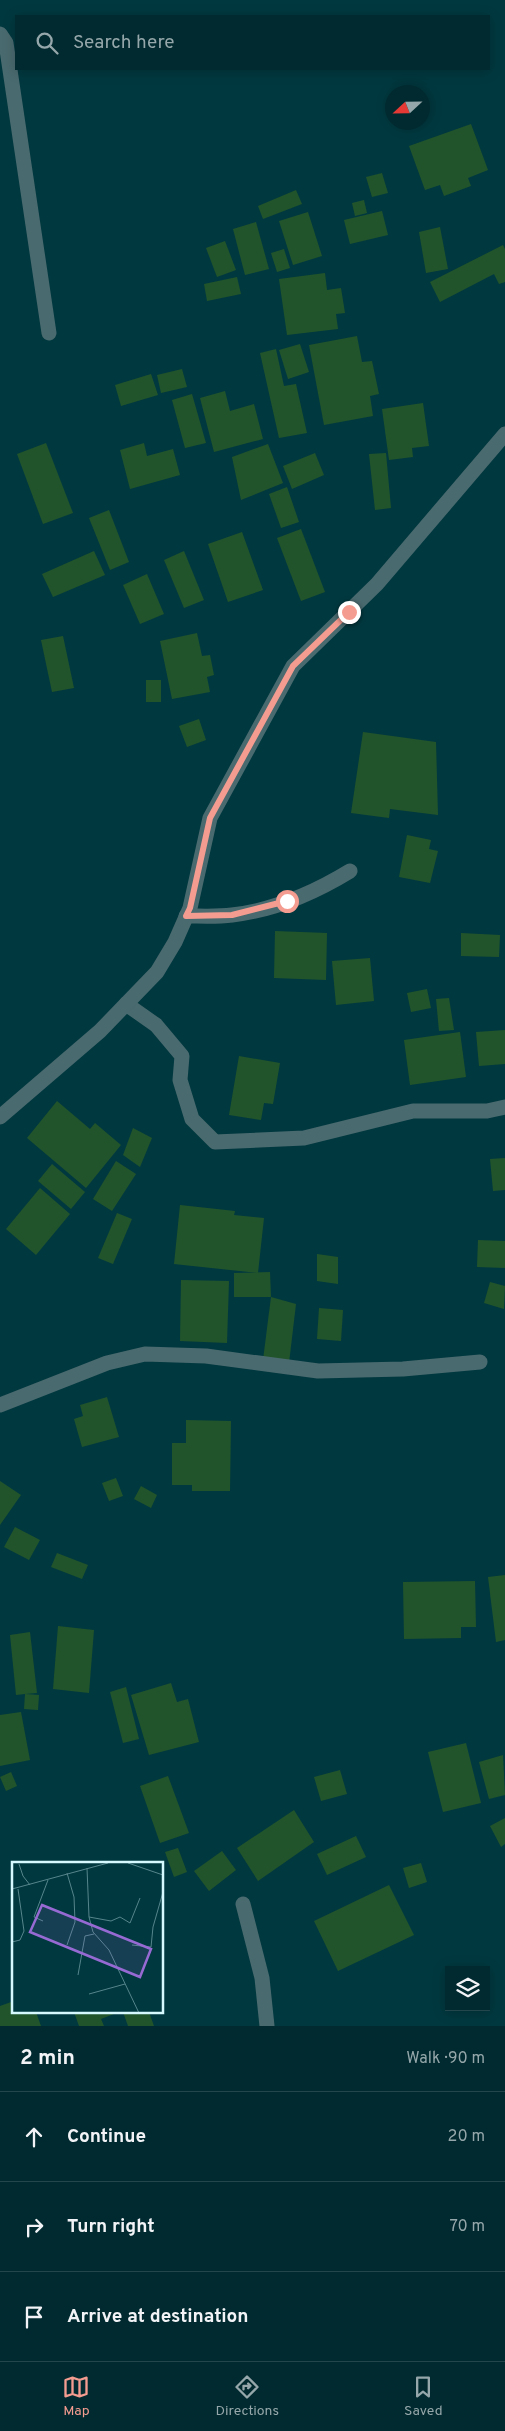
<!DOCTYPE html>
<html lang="en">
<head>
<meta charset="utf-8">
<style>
  :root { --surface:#002a2f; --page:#0a3237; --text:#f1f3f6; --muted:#95a7aa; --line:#22464b; --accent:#f59c90 }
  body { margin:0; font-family:Overpass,sans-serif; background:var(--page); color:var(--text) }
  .controls { position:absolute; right:15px; bottom:15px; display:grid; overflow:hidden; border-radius:0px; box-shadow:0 2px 12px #0003 }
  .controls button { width:45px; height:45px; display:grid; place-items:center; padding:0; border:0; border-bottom:1px solid var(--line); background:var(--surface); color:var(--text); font:25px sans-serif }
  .compass { position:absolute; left:385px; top:85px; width:45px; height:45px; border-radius:50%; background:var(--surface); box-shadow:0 2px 12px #0003; rotate:248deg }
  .stop { position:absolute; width:15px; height:15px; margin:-11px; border:4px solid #f59c90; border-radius:50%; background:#fff }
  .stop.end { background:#f59c90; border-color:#fff; box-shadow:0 1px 5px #0008 }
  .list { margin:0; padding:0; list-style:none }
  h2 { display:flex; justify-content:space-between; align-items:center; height:65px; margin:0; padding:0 20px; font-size:21px }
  h2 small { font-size:16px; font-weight:400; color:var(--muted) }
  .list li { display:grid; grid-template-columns:32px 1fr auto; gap:15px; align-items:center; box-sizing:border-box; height:90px; padding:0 20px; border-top:1px solid var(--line) }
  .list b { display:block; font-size:19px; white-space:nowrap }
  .list em { font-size:16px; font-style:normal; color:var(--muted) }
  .icon { flex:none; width:28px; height:28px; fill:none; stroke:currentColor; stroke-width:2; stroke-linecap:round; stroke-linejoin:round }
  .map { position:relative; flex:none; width:505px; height:2026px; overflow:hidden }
  .search { position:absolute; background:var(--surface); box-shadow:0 2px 12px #0003; left:15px; right:15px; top:15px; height:55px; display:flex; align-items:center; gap:12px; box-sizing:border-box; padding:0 18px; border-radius:0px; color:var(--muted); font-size:19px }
  .sheet { height:335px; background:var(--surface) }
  nav { display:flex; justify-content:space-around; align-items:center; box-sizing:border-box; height:70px; border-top:1px solid var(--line); background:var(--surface); font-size:14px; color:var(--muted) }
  nav a { display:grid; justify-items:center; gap:2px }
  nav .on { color:var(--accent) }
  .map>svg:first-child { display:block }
</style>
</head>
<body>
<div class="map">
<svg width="505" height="2026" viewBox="0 0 505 2026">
  <rect width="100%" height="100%" fill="#00383f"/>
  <g fill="#21542b">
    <path d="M471 124 488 170 468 178 471 186 444 196 440 185 425 190 409 146Z"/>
    <path d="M382 173 388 193 372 197 366 177Z"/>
    <path d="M296 190 302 204 263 219 258 206Z"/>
    <path d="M364 200 367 213 355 216 352 203Z"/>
    <path d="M382 211 388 235 350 244 344 220Z"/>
    <path d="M308 212 322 256 293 265 279 221Z"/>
    <path d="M256 222 269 269 245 275 233 229Z"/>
    <path d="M440 227 448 269 426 273 419 232Z"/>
    <path d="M225 241 236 270 217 277 206 248Z"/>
    <path d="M503 245 505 249V282L499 284 494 274 440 302 430 282Z"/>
    <path d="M284 249 290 268 277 272 271 253Z"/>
    <path d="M325 273 327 290 341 288 345 313 336 314 338 329 287 335 279 279Z"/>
    <path d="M237 277 241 294 207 301 204 284Z"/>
    <path d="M357 336 362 362 372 361 379 394 370 396 373 416 324 425 309 345Z"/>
    <path d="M300 344 309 372 288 379 279 350Z"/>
    <path d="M276 349 284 386 296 384 307 433 279 438 260 353Z"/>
    <path d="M182 369 187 387 161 393 157 375Z"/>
    <path d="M151 374 158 395 121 406 115 385Z"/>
    <path d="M225 391 230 411 254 404 263 439 214 452 200 398Z"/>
    <path d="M192 394 206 443 185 448 172 400Z"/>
    <path d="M423 403 429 446 412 448 413 457 389 460 382 409Z"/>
    <path d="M46 443 73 513 43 524 17 454Z"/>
    <path d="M144 443 147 456 173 449 180 475 130 489 120 450Z"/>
    <path d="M268 444 283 483 241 500 232 457Z"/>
    <path d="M315 453 324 475 292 489 283 466Z"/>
    <path d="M386 453 391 508 375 510 369 454Z"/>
    <path d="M287 487 299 522 281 528 269 494Z"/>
    <path d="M109 510 129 562 110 570 89 518Z"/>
    <path d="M301 529 325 592 301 601 277 538Z"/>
    <path d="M242 532 263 590 228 602 208 544Z"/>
    <path d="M94 551 105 575 53 597 42 574Z"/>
    <path d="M184 551 204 600 184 608 164 560Z"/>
    <path d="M147 574 164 614 140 624 123 585Z"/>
    <path d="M197 633 202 656 210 655 214 675 207 677 210 692 172 699 160 641Z"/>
    <path d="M63 636 74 688 52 692 41 640Z"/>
    <rect x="146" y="680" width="15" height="22"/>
    <path d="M199 719 206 740 187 747 179 726Z"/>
    <path d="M363 732 436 742 438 815 390 809 389 818 351 813Z"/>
    <path d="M407 835 431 840 429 849 438 851 430 883 399 877Z"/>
    <path d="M275 931 327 933 326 980 274 978Z"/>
    <path d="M461 933 500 935 499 957 461 956Z"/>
    <path d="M370 958 374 1001 336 1005 332 961Z"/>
    <path d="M427 989 431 1008 411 1012 407 993Z"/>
    <path d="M449 998 454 1030 439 1031 436 999Z"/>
    <path d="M505 1030V1064L479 1066 476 1032Z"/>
    <path d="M460 1032 466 1077 410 1085 404 1040Z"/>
    <path d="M239 1056 280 1063 273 1104 264 1103 261 1120 229 1115Z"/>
    <path d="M57 1101 90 1129 95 1123 121 1145 86 1188 27 1138Z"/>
    <path d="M133 1128 152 1138 140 1167 123 1155Z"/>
    <path d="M505 1158V1190L493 1191 490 1159Z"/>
    <path d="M116 1161 136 1174 112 1211 93 1199Z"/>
    <path d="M52 1164 85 1192 71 1209 38 1181Z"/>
    <path d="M40 1188 70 1214 36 1255 6 1229Z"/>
    <path d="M180 1205 235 1211 234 1215 264 1218 258 1273 174 1264Z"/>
    <path d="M117 1213 132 1219 113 1264 98 1258Z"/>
    <path d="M478 1240 505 1241V1268L477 1267Z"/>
    <path d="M317 1254 338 1257V1284L317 1281Z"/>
    <path d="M270 1272 271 1297H234V1273Z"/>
    <path d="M181 1280 229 1281 227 1343 180 1341Z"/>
    <path d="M490 1282 505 1286 504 1309 484 1303Z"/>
    <path d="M271 1297 296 1304 289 1363 263 1360Z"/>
    <path d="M319 1308 343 1310 341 1341 317 1339Z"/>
    <path d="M107 1397 119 1437 82 1447 74 1419 83 1416 80 1405Z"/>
    <path d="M186 1420 231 1421 230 1491H192V1485H172V1443H186Z"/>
    <path d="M116 1478 123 1496 109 1501 102 1483Z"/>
    <path d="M0 1481 21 1495 0 1525Z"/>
    <path d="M141 1486 157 1495 151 1508 134 1499Z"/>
    <path d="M15 1527 40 1540 29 1560 4 1547Z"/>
    <path d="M57 1553 88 1565 82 1579 51 1567Z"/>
    <path d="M505 1575V1640L496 1642 488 1577Z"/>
    <path d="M475 1581 476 1627H461V1638L404 1639 403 1582Z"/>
    <path d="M58 1626 94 1630 89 1693 53 1689Z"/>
    <path d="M30 1632 37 1693 25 1694 39 1695 38 1710 24 1709 25 1694 16 1695 10 1635Z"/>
    <path d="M171 1683 177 1702 188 1699 199 1742 149 1755 131 1695Z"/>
    <path d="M126 1687 139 1739 123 1743 110 1692Z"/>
    <path d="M21 1712 30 1760 0 1766V1715Z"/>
    <path d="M466 1743 481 1803 443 1812 428 1752Z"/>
    <path d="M503 1755 505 1795 489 1799 479 1762Z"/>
    <path d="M340 1770 347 1794 321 1801 314 1777Z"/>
    <path d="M11 1772 17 1786 6 1791 0 1777Z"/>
    <path d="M168 1776 189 1833 160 1843 140 1786Z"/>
    <path d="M294 1810 314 1842 258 1881 237 1848Z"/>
    <path d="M505 1818V1844L501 1847 490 1826Z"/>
    <path d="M356 1836 366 1857 327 1875 317 1854Z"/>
    <path d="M178 1848 187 1872 174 1877 165 1852Z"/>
    <path d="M222 1851 236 1870 209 1891 194 1871Z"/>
    <path d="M421 1863 427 1882 409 1888 403 1868Z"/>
    <path d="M389 1885 414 1935 338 1971 314 1921Z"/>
    <path d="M14 2001V2012H36L41 2026H0V2006Z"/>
    <path d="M74 2012H119L101 2019 104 2026H79Z"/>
    <path d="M123 2012H149L154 2026H128Z"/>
  </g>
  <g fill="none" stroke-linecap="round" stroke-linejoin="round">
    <g stroke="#496a6f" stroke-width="15">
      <path d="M0 34 6 43 49 333"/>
      <path d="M186 916C201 916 217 917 232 915 275 910 314 893 350 871"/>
      <path d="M126 1004 156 1025 182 1056 180 1080 192 1119 215 1142 304 1138 413 1111H487L505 1107"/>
      <path d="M0 1117 100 1031 157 972 175 942 190 908 210 818 293 666 377 584 505 434"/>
      <path d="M0 1405 107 1363 145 1354 206 1356 318 1371 403 1369 480 1362"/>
      <path d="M243 1904 262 1978 267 2026"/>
    </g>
  </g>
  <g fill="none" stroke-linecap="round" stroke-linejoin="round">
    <path stroke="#f59c90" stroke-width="6" d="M287 901 232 915 186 916 190 908 210 818 293 666 349 612"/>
  </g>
  <g transform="translate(12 1862)">
    <rect width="151" height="151" fill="#00383f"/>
    <path fill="none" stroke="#56858c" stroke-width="1" d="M116 1 151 13M7 2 11 14 18 23M75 6 77 55 81 70 97 88 127 151M0 27 96 1M77 55 99 59 108 55 118 61 128 36M31 59 22 55 36 18M0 80 8 78 12 69 6 27M55 83 63 60 62 35 55 11M120 83 139 85 141 65 151 30M66 113 73 74 82 72M77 132 113 122"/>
    <path fill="#966ad2" fill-opacity="0.15" stroke="#966ad2" stroke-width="2.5" d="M30 43 139 87 128 115 18 70Z"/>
    <rect width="151" height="151" fill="none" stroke="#d6f9ff" stroke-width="2.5"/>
  </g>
</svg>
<div class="controls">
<button><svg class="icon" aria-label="layers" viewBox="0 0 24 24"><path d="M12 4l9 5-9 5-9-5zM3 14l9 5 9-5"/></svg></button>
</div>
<svg class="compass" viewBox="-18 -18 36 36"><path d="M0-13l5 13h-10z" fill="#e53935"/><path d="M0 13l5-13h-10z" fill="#95a7aa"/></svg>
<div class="stop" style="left:287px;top:901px"></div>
<div class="stop end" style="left:349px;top:612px"></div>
<div class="search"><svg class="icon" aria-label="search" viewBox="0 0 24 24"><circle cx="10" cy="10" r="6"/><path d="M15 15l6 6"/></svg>Search here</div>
</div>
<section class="sheet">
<h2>2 min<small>Walk · 90 m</small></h2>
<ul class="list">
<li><svg class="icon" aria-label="ahead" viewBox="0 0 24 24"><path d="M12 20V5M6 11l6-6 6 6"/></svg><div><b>Continue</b></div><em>20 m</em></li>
<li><svg class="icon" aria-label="right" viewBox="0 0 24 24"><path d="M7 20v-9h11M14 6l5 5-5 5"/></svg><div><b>Turn right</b></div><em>70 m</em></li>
<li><svg class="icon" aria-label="arrive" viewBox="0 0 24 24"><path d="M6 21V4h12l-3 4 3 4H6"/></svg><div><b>Arrive at destination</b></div></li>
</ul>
</section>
<nav>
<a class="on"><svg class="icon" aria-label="map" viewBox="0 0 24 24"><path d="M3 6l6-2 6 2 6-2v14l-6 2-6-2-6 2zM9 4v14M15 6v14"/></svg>Map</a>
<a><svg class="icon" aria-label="directions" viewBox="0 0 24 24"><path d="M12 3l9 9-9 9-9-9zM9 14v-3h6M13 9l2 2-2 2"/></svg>Directions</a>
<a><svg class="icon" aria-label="saved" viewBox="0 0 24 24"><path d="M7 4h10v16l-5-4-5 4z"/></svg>Saved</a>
</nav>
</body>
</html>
